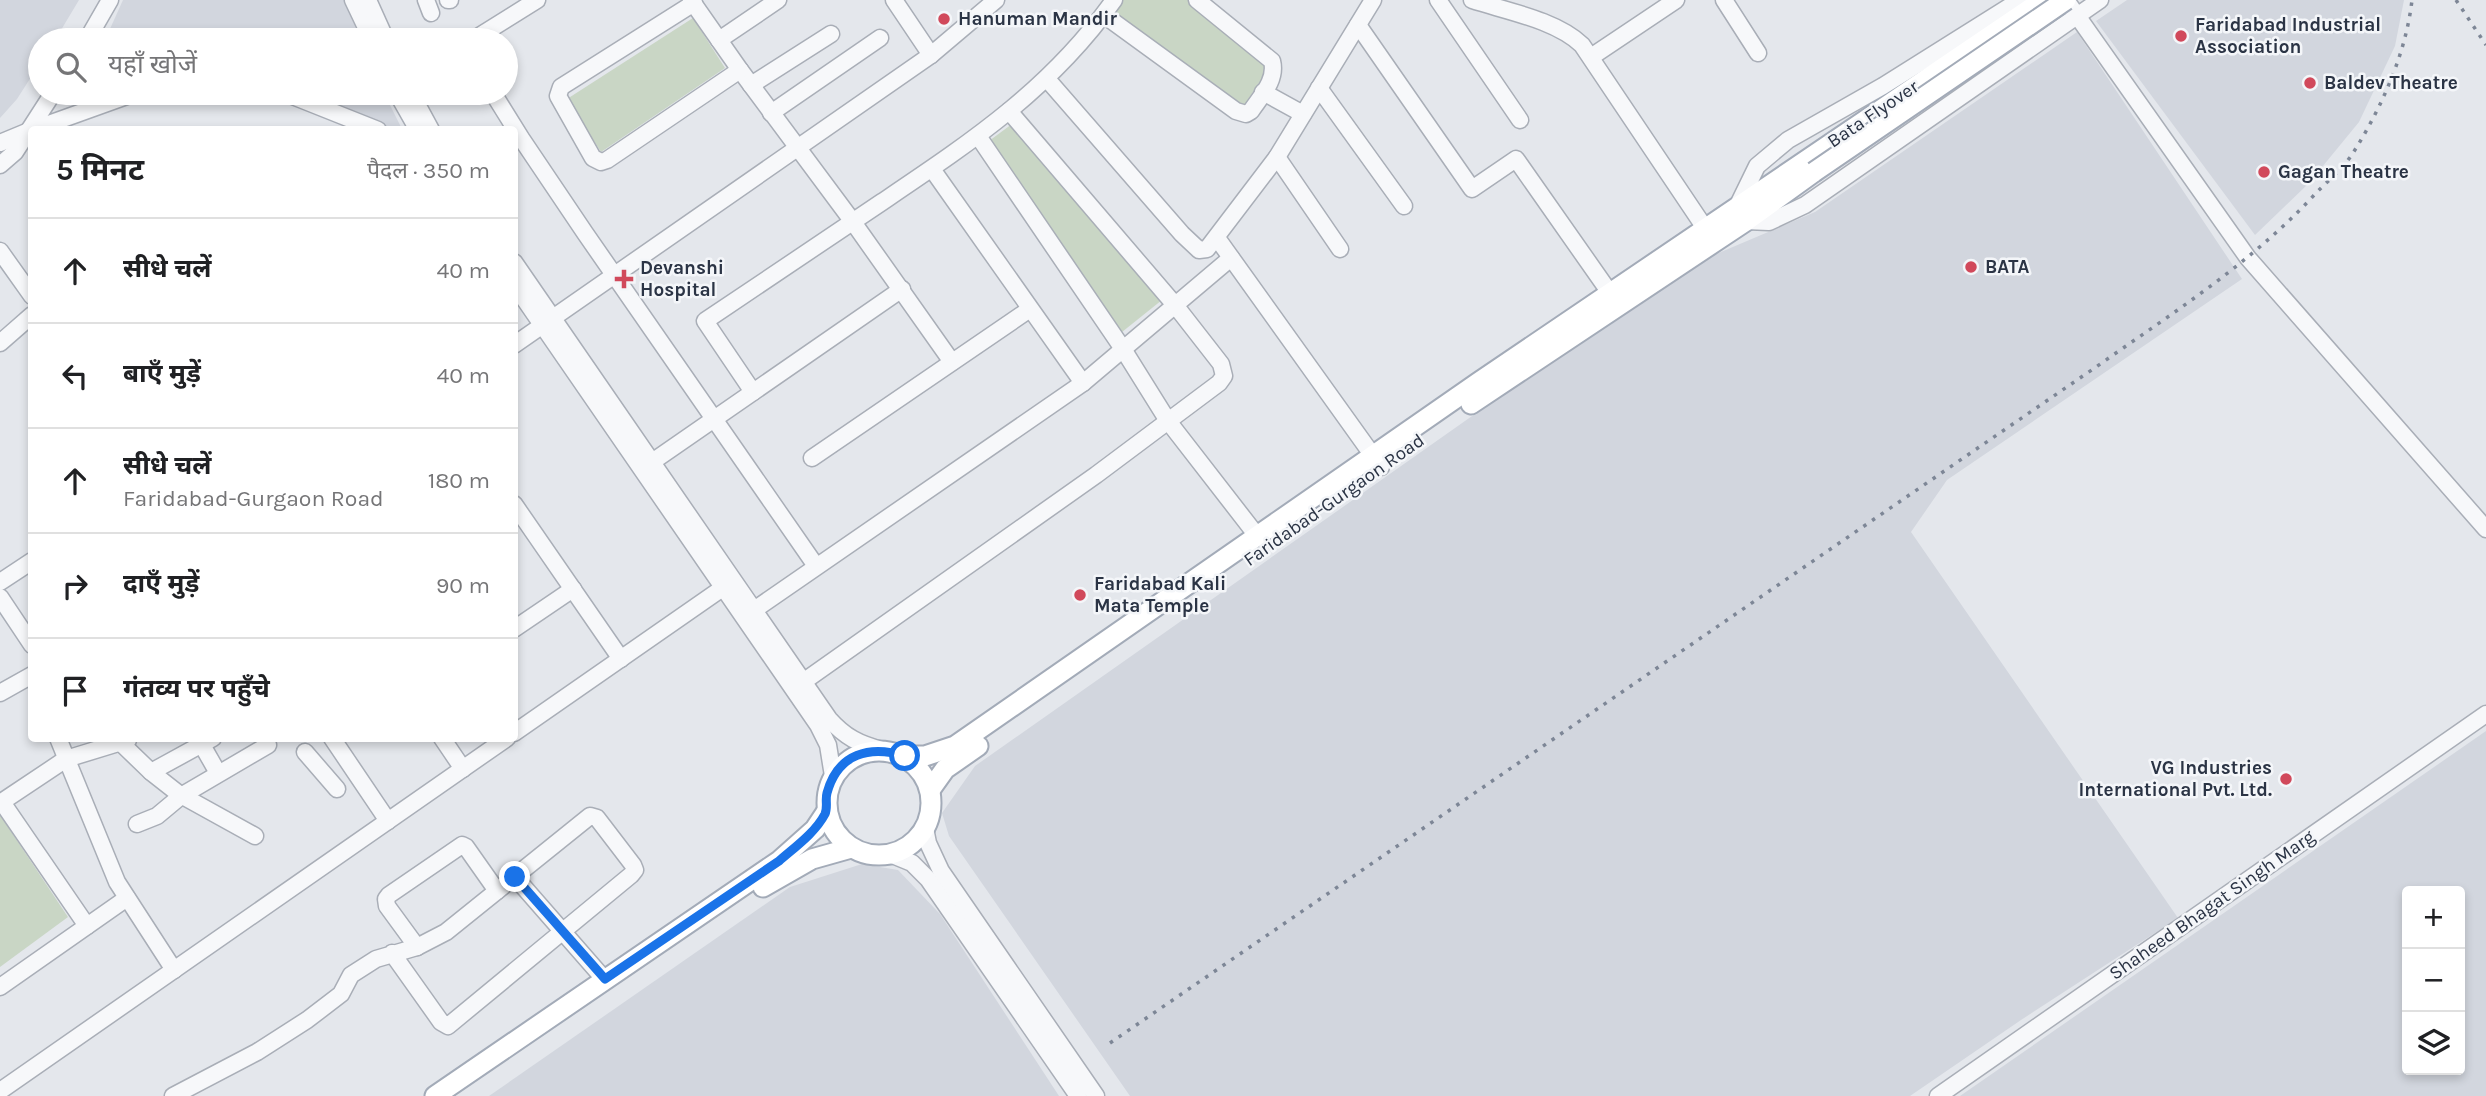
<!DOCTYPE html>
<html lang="hi">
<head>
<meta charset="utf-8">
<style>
  :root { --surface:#fff; --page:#f6f6f6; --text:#202124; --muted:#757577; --line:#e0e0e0 }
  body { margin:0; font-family:Karla,"Noto Sans Devanagari",sans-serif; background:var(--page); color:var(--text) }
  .controls { position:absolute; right:21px; bottom:21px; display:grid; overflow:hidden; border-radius:7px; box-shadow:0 4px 10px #0003 }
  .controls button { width:63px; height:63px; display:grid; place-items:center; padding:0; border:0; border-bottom:2px solid var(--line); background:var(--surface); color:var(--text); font:35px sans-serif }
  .stop { position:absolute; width:21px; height:21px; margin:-16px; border:5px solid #1a73e8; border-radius:50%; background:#fff }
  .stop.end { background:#1a73e8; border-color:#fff; box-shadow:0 2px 7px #0008 }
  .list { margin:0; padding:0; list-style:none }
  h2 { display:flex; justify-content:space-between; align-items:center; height:91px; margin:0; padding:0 28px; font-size:30px }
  h2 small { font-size:23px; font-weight:400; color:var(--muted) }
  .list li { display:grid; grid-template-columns:46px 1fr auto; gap:21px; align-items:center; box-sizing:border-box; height:105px; padding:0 28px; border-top:2px solid var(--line) }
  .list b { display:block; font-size:26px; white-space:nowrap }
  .list p { margin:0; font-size:23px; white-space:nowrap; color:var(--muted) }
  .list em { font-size:23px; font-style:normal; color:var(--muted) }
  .icon { flex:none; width:38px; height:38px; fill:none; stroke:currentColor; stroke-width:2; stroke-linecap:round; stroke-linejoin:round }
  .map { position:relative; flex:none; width:2486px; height:1096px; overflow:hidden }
  .search { position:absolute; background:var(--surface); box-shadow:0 4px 10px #0003; left:28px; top:28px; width:490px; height:77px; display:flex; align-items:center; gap:18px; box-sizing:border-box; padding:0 24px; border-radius:38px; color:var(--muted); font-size:26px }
  .panel { position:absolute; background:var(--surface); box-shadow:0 4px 10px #0003; left:28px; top:126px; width:490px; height:616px; border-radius:7px }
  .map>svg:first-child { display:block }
</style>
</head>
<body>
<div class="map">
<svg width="2486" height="1096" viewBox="0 0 2486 1096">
  <rect width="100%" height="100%" fill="#e4e7ec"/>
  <g fill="#d2d6de" fill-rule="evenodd">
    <path d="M0 0H79L55 40H40V63L17 99 0 118Z"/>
    <path d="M123 0H344L361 40H105Z"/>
    <path d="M2127 0H2404L2395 46 2359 122 2309 183 2255 235 2096 21Z"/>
    <path d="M2077 32 2242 279 1947 480 1911 532 2178 918 2021 1020 1910 1096H1130L949 836 942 813 975 766 1681 269 1815 212Z"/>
    <path d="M296 93H384L402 129H388Z"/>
    <path d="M2486 731V1096H1960ZM2407 891H2460V1070H2407Z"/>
    <path d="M862 864 898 870 940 914 1059 1096H489L790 887Z"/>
  </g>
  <g fill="#c9d6c5">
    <path d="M1123 0H1189L1270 66 1244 106 1115 13Z"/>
    <path d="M693 18 725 68 601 152 567 99Z"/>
    <path d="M1012 124 1162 300 1122 332 989 141Z"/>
    <path d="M0 815 68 917 0 967Z"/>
  </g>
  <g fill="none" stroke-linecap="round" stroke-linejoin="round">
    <defs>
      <g id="minor">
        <path d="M353 0 372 40"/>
        <path d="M368 0 386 40"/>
        <path d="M426 0 431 13"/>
        <path d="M448 0H450"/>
        <path d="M691 0 740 70 853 222 952 362"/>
        <path d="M894 0 931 55"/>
        <path d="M1438 0 1520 120"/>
        <path d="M1472 0C1506 11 1556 20 1582 45L1711 237"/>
        <path d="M1724 0 1758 53"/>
        <path d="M2066 0 2248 258 2486 529"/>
        <path d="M694 3 561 87 558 96 593 158 601 162 607 160 740 70"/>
        <path d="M1104 15 1236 111 1246 114 1251 111C1261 96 1277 80 1272 61L1197 0"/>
        <path d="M1358 25 1472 189 1516 159 1610 293"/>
        <path d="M87 40 110 0"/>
        <path d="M473 40 537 0"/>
        <path d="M719 40 778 0"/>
        <path d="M1591 57 1676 0"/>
        <path d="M1047 79 1182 234 1199 250 1207 249 1277 157 1373 0"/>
        <path d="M751 85 831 34"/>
        <path d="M1319 88 1404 206"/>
        <path d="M1263 92 1303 114"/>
        <path d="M285 93 378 130"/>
        <path d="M397 93 418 130"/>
        <path d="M411 93 431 130"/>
        <path d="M493 93 521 138 585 233 816 566"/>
        <path d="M771 113 880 38"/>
        <path d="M32 130 135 93"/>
        <path d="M978 136 1123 349 1168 421 1258 537"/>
        <path d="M0 143 29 131"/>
        <path d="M1277 157 1340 249"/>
        <path d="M0 165 15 152 53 93"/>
        <path d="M932 169 1083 383"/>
        <path d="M1737 207 1757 166 1788 140 1883 86 2020 0"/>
        <path d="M1746 221 1769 222 1805 205 2100 0"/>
        <path d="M1217 238 1381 467"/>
        <path d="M0 251 32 296"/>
        <path d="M514 262 829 719C845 737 859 744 882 750"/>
        <path d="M514 284 818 725 828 745 833 776"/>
        <path d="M0 343 32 315"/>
        <path d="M514 345 931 55 996 0"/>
        <path d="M753 392 705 321C764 282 823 242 882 202 971 142 1051 89 1114 0"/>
        <path d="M812 458 1030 309"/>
        <path d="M652 462 902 289"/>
        <path d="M514 504 621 659"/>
        <path d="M0 582 32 561"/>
        <path d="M0 597 32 645"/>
        <path d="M754 610 1083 383 1231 258"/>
        <path d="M514 629 573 589"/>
        <path d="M803 682 1096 475 1219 383 1224 376 1221 364 1175 305 1009 111"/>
        <path d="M0 693 32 675"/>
        <path d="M514 733 724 587"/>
        <path d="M58 738 117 882 174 970"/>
        <path d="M198 738 218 773"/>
        <path d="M332 738 388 821"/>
        <path d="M442 738 463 769"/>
        <path d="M121 743 151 772 179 794 255 836"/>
        <path d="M305 752 337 789"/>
        <path d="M151 772 213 738"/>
        <path d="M2 802 87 926"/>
        <path d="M0 803 66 759 128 740"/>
        <path d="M137 824 157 816 181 796 268 745"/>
        <path d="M925 828 928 843 941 871 1096 1096"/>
        <path d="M890 854 912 863 928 879 1078 1096"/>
        <path d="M515 877 605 980"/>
        <path d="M417 947 387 906 386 899 389 895 462 845 466 847 497 891"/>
        <path d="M0 987 127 898"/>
        <path d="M0 1091 507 738"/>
        <path d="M173 1096 257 1052 307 1020 341 994 351 975 376 959 417 947 446 932 590 816 597 818 633 865 635 870 631 875 448 1026 441 1022 392 953"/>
        <path d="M1938 1096 2486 714"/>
      </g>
      <g id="major">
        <path d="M1471 404 1746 221 1814 172"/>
        <circle cx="879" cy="803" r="52"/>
        <path d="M905 756H925L955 746 1479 382 2043 0"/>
        <path d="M930 790 945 769 978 746"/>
        <path d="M763 887 812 859 851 848"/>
        <path d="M435 1096 779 861 815 829 827 811"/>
      </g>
    </defs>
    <use href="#minor" stroke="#a9aeb7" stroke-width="19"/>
    <use href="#major" stroke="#a3abb8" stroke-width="23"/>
    <use href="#minor" stroke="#f7f8fa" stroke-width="16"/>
    <use href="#major" stroke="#fff" stroke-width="19"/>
    <g stroke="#7d8696" stroke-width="3.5" stroke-dasharray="3.5 7" stroke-linecap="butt">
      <path d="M2456 0 2486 45"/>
      <path d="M1110 1043 2096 367C2174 312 2253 262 2317 192 2329 180 2344 167 2353 153 2382 107 2406 53 2412 0"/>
    </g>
    <defs>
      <path id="major-bridge" d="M1814 172 2066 0"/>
    </defs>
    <use href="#major-bridge" stroke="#a3abb8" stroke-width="23" stroke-linecap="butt"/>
    <use href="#major-bridge" stroke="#fff" stroke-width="19"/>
  </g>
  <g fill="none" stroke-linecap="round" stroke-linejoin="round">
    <path stroke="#1a73e8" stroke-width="9" d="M515 877 605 979 779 861C795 847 815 833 825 814 828 807 825 800 827 793 838 753 870 745 905 756"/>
  </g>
  <g fill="#d1495b" stroke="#f4f6f9" stroke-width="2.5">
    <circle cx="944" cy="19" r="7"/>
    <circle cx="2181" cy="36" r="7"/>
    <circle cx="2310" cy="83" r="7"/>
    <circle cx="2264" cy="172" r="7"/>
    <circle cx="1971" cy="267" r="7"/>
    <path d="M620.5 268.5h7v7h7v7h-7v7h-7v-7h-7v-7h7z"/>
    <circle cx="1080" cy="595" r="7"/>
    <circle cx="2286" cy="779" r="7"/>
  </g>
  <g text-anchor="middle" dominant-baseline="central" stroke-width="5" stroke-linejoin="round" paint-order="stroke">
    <g font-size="19" font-weight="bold" fill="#2b3445" stroke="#f4f6f9" text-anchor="start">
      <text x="958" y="19">Hanuman Mandir</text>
      <text x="2195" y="25">Faridabad Industrial<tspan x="2195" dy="22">Association</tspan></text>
      <text x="2324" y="83">Baldev Theatre</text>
      <text x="2278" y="172">Gagan Theatre</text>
      <text x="1985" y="267">BATA</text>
      <text x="640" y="268">Devanshi<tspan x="640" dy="22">Hospital</tspan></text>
      <text x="1094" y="584">Faridabad Kali<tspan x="1094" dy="22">Mata Temple</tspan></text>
      <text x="2272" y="768" text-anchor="end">VG Industries<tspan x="2272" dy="22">International Pvt. Ltd.</tspan></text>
    </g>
    <g font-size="19" fill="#2b3445" stroke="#f4f6f9">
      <text transform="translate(1873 114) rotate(-34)">Bata Flyover</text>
      <text transform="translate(1334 500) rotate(-35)">Faridabad-Gurgaon Road</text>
      <text transform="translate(2212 905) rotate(-35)">Shaheed Bhagat Singh Marg</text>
    </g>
  </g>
</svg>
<div class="controls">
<button>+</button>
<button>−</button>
<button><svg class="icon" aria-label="layers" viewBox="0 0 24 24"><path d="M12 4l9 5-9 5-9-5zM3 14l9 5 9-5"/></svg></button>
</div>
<div class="stop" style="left:905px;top:756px"></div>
<div class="stop end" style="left:515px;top:877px"></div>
<div class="search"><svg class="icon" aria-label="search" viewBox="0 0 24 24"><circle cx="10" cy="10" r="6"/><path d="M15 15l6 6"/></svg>यहाँ खोजें</div>
<section class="panel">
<h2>5 मिनट<small>पैदल · 350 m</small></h2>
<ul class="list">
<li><svg class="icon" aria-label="ahead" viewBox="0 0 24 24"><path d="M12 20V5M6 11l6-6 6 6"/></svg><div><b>सीधे चलें</b></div><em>40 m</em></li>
<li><svg class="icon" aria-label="left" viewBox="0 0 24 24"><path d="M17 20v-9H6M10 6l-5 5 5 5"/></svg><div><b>बाएँ मुड़ें</b></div><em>40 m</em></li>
<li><svg class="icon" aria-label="ahead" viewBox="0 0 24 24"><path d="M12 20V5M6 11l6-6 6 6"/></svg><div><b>सीधे चलें</b><p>Faridabad-Gurgaon Road</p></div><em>180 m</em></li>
<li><svg class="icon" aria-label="right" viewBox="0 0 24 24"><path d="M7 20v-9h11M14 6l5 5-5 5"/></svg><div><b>दाएँ मुड़ें</b></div><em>90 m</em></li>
<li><svg class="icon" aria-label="arrive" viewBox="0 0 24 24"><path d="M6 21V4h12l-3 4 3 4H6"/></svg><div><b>गंतव्य पर पहुँचे</b></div></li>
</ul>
</section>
</div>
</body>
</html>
